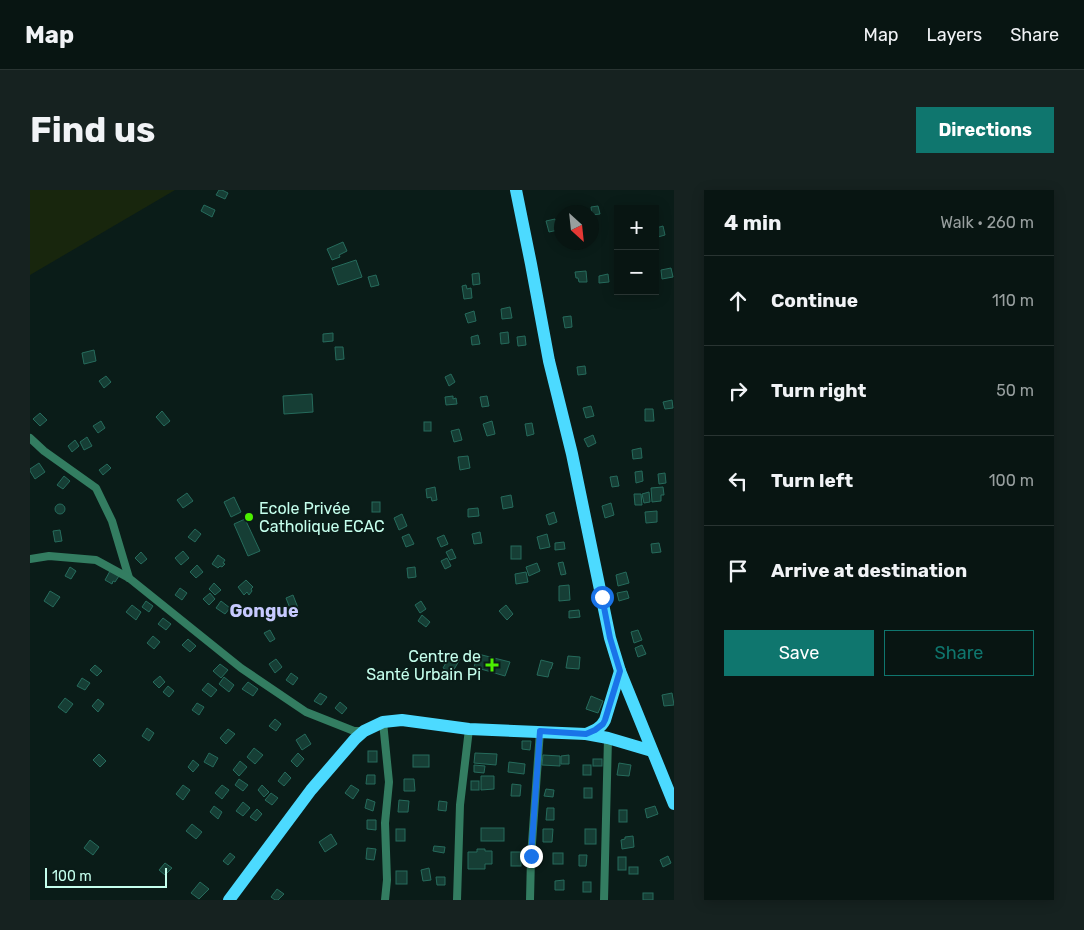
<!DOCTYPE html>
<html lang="en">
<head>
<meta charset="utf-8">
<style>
  :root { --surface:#081512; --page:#162220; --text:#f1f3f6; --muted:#989f9f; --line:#293432; --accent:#0f766e }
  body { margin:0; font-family:Rubik,sans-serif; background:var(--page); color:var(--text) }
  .controls { position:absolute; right:15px; top:15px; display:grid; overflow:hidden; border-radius:0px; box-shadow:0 2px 12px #0003 }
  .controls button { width:45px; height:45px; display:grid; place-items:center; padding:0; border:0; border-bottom:1px solid var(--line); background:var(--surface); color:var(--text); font:25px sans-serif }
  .compass { position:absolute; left:524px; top:15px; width:45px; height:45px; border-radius:50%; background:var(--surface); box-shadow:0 2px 12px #0003; rotate:153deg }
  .scale { position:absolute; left:15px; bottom:12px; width:122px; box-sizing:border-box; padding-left:5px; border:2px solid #c5ffed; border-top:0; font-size:14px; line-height:18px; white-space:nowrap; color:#c5ffed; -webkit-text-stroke:4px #0a1c18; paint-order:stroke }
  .stop { position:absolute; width:15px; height:15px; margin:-11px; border:4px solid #1a73e8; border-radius:50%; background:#fff }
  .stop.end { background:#1a73e8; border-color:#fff; box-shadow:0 1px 5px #0008 }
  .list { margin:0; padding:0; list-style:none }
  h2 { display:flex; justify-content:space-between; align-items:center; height:65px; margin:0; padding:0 20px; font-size:21px }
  h2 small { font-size:16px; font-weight:400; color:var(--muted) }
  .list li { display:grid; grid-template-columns:32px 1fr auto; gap:15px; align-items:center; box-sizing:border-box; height:90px; padding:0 20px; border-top:1px solid var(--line) }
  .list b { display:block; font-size:19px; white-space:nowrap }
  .list em { font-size:16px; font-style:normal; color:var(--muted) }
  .actions { display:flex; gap:10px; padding:15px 20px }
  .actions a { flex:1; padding:11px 0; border:1px solid var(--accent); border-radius:0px; text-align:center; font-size:18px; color:var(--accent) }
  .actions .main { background:var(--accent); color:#fff }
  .icon { flex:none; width:28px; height:28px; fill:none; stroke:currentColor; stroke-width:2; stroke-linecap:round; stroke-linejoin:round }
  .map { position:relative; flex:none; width:644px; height:710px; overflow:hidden; border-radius:0px }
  header { display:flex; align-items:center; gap:30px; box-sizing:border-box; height:70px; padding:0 25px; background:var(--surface); border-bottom:1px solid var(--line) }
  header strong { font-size:24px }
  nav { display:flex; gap:28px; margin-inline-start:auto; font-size:18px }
  .intro { display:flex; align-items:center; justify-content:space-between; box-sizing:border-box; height:120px; padding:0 30px }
  h1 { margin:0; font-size:35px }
  .button { padding:12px 22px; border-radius:0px; background:var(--accent); color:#fff; font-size:18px; font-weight:700 }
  main { display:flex; gap:30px; padding:0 30px }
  aside { flex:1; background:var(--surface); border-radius:0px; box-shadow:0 2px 12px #0003 }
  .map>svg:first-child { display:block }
</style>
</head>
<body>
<header>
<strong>Map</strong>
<nav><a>Map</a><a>Layers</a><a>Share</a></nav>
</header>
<div class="intro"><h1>Find us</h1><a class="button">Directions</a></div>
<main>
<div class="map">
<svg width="644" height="710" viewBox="0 0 644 710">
  <rect width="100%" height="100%" fill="#0a1c18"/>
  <path fill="#18260d" d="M0 0H145L0 85Z"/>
  <g fill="#163e35" stroke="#266b5c">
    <path d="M189 0H192L198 3 195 9 186 5Z"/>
    <path d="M174 15 185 20 182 27 171 21Z"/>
    <path d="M568 16 570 24 562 25 561 17Z"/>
    <path d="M525 29 528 40 519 42 516 31Z"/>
    <path d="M633 36 635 45 628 47 626 38Z"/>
    <path d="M313 52 317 61 309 65 310 67 302 70 297 59Z"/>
    <path d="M326 70 332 87 308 95 302 78Z"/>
    <path d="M641 78 643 87 632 89 631 80Z"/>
    <path d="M556 81 557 92H549L548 88H546L545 82Z"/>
    <path d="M449 83 450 94 443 95 442 84Z"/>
    <path d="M578 84 579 92 569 93V86Z"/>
    <path d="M346 85 349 95 341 97 338 87Z"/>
    <path d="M436 95 437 99 441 98 442 108 434 109 432 96Z"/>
    <path d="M480 117 482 128 472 129 471 119Z"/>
    <path d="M444 121 446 131 438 133 435 124Z"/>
    <path d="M541 126 542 137 535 138 533 127Z"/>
    <path d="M478 142 479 153 471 154 470 143Z"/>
    <path d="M303 143V151L293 152V144Z"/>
    <path d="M448 145 450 154 442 155 441 147Z"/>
    <path d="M495 146 496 155 488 156 487 147Z"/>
    <path d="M305 157H313L314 169 306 170Z"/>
    <path d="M64 160 66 171 54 174 52 163Z"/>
    <path d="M555 176 556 184 548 185 547 177Z"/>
    <path d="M421 184 425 192 419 196 415 187Z"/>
    <path d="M76 186 81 192 74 198 69 191Z"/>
    <path d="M282 204 283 222 254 224 253 206Z"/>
    <path d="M423 206V209L426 208 427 214 416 215 415 207Z"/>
    <path d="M457 206 459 216 452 217 450 207Z"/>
    <path d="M642 210 643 218 635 219 633 212Z"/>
    <path d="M561 216 564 226 556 228 553 218Z"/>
    <path d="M615 219H623L624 231H615Z"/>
    <path d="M132 221 140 231 134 236 126 227Z"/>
    <path d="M10 223 17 230 10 236 3 229Z"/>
    <path d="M71 231 75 238 68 243 63 236Z"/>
    <path d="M462 231 465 244 457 246 453 234Z"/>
    <rect x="394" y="232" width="7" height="9"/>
    <path d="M502 233 504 244 497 246 495 234Z"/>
    <path d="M429 239 432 250 424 252 421 241Z"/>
    <path d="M563 245 566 253 558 257 554 249Z"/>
    <path d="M57 247 62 256 54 260 50 252Z"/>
    <path d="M45 250 49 256 42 262 38 256Z"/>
    <path d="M611 258 612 268 603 269 602 260Z"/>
    <path d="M438 266 440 278 430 280 428 267Z"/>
    <path d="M9 273 15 282 5 289 0 281V279Z"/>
    <path d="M77 274 81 278 73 285 69 280Z"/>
    <path d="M612 281 613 291 606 293 605 282Z"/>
    <path d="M635 283 636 293 629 294 628 284Z"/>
    <path d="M34 286 40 291 33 299 27 295Z"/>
    <path d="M587 286 589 296 582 297 580 287Z"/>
    <path d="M405 297 407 310 402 311 401 307 397 308 396 299Z"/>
    <path d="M633 297 634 305H631V311L622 312 621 298Z"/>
    <path d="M619 302 620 312 614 313 612 304Z"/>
    <path d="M157 303 163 311 153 318 147 310Z"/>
    <path d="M604 304H611L612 315H605Z"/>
    <path d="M481 305 483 317 473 319 471 307Z"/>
    <path d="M204 307 211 322 201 327 194 312Z"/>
    <rect x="342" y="312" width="8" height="10"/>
    <path d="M581 313 584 325 575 328 572 316Z"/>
    <circle cx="30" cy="319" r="5"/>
    <path d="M448 318 449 326 438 327V319Z"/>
    <path d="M627 321V332L616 333 615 322Z"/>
    <path d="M524 322 527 332 519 335 516 325Z"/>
    <path d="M372 324 377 336 369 340 364 328Z"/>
    <path d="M215 329 230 361 218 366 204 334Z"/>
    <path d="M165 339 171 344 165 352 158 347Z"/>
    <path d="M30 340 32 351 25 352 23 341Z"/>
    <path d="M450 342 452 353 444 354 442 344Z"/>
    <path d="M379 344 384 354 376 357 372 347Z"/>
    <path d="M517 344 520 357 510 359 507 347Z"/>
    <path d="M414 345 418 354 411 357 407 348Z"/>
    <path d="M534 352 535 359 525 360V353Z"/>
    <path d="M629 353 631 362 622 363 621 354Z"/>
    <rect x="481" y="356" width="10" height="13"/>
    <path d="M422 359 426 368 420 370 416 362Z"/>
    <path d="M153 361 159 368 151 375 145 368Z"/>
    <path d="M111 362 117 369 111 374 105 368Z"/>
    <path d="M188 365 195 370 193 373 195 374 192 377 190 376 188 378 182 374Z"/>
    <path d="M417 368 421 376 415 379 411 371Z"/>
    <path d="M533 372 536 384 531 385 528 373Z"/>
    <path d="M507 373 510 381 499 386 496 377Z"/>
    <path d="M167 375 173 382 166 388 160 382Z"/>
    <path d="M40 377 46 381 41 389 35 386Z"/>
    <path d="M385 377 386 387 378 388 377 378Z"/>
    <path d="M80 381 89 386 85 392 83 391 82 394 75 390Z"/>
    <path d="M496 382 498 392 486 394 485 384Z"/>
    <path d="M596 382 599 393 588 396 586 385Z"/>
    <path d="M216 390 223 397 221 399 222 401 219 405 217 402 214 405 208 397Z"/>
    <path d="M184 393 191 400 185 405 179 399Z"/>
    <path d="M539 395 540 410 529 411V396Z"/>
    <path d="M150 398 157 403 152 410 145 405Z"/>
    <path d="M20 401 30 407 23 417 14 411Z"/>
    <path d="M597 401 599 408 589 411 587 403Z"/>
    <path d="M180 403 185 409 179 415 173 409Z"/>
    <path d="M263 405 268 418 261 421 256 408Z"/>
    <path d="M116 411 123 416 119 422 112 417Z"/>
    <path d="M191 411 200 418 195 424 186 418Z"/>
    <path d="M391 411 396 419 390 423 385 415Z"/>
    <path d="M102 415 111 422 106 430 96 422Z"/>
    <path d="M476 415 483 424 477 430 469 421Z"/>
    <path d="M549 420 550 427 539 428V421Z"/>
    <path d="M392 425 400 432 396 437 388 431Z"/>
    <path d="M133 428 141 434 136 440 128 434Z"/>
    <path d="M240 440 245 449 240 452 234 443Z"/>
    <path d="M608 440 612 450 604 453 601 442Z"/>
    <path d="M123 446 130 452 124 459 117 453Z"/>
    <path d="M158 449 166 456 160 462 152 455Z"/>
    <path d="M612 455 616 464 608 467 605 458Z"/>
    <path d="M421 464 430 469 422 483 413 478Z"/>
    <path d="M448 464 480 472 475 486 444 477Z"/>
    <path d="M538 466 550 467 549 479 536 478Z"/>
    <path d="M246 469 252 477 245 483 239 474Z"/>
    <path d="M511 470 523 473 521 479H520L518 487 507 485Z"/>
    <path d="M190 474 198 480 191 488 183 481Z"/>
    <path d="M65 475 72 481 67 486 60 480Z"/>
    <path d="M261 483 268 488 263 495 256 490Z"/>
    <path d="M130 486 135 492 129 498 123 492Z"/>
    <path d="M194 487 204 495 199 502 189 494Z"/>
    <path d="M52 488 60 493 55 500 47 496Z"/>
    <path d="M218 492 228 499 223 506 212 499Z"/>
    <path d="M178 493 187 500 181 507 172 500Z"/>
    <path d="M138 496 144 501 139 507 133 502Z"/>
    <path d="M290 503 297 507 291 515 284 511Z"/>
    <path d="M642 503 644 515 634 516 632 505Z"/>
    <path d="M561 506 573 511 568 523 556 519Z"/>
    <path d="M35 508 43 514 36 523 28 517Z"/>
    <path d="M68 509 74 514 68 522 62 516Z"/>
    <path d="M310 512 317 518 312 524 305 518Z"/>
    <path d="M167 513 174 517 169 525 162 520Z"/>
    <path d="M245 529 251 534 246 541 239 536Z"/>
    <path d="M117 538 124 543 119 551 112 546Z"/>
    <path d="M198 539 205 544 196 554 190 548Z"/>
    <path d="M275 544 281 554 272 560 266 550Z"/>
    <path d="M492 551H501L500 560 492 559Z"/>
    <path d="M224 558 233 565 225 574 217 567Z"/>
    <rect x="338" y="561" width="9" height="11"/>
    <path d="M179 563 188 568 183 577 174 572Z"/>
    <path d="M268 563 274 569 267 577 261 571Z"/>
    <path d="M445 563 467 564 466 575 444 573Z"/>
    <path d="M69 564 76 571 70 577 63 570Z"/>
    <rect x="383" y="565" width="16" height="12"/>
    <path d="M513 565 530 566V576L512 575Z"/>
    <path d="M539 565V574H531V566Z"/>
    <rect x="563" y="569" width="9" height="7"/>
    <path d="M163 570 169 575 163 582 158 577Z"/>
    <path d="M210 571 217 577 209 586 203 580Z"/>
    <path d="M479 572 495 574 494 584 478 582Z"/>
    <path d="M589 573 601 575 599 586 587 585Z"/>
    <path d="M444 575 455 576 454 583 444 582Z"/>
    <rect x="553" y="575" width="8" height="10"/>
    <path d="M255 582 261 588 254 596 248 591Z"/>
    <path d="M337 585H345V594H336Z"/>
    <path d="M451 586H464V599L451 600Z"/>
    <path d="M209 589 218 595 213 601 205 595Z"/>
    <path d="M374 589H384L385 601H374Z"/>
    <rect x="441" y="591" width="8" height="9"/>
    <path d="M482 594 491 595 490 606H481Z"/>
    <path d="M153 595 160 600 153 610 146 604Z"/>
    <path d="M192 595 199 600 192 609 185 603Z"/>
    <path d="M232 595 239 602 234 607 228 600Z"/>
    <path d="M321 595 329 600 323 609 315 603Z"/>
    <rect x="554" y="598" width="8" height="10"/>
    <path d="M516 599 524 600 523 607 514 606Z"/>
    <path d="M241 603 248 608 242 615 235 610Z"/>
    <path d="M337 609 345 612 343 621 335 618Z"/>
    <path d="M369 610 379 611 378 622H368Z"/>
    <path d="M409 611 417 612 416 621 408 620Z"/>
    <path d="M213 612 220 618 213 626 206 621Z"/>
    <path d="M184 616 192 622 188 629 180 622Z"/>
    <path d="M625 616 628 624 617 628 615 619Z"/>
    <path d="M517 618H524V630H516Z"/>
    <path d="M227 619 232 624 226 631 220 627Z"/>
    <rect x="589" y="620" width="8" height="12"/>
    <path d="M337 630H346V640L337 639Z"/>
    <path d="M162 634 172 642 166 649 156 641Z"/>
    <rect x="451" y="638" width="23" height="13"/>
    <rect x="366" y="639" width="9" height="12"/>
    <path d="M513 639H523L522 652H513Z"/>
    <rect x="555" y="639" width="11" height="15"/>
    <path d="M301 644 307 654 295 662 289 652Z"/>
    <path d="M603 646 604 657 592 659 591 650 595 649V647Z"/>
    <path d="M60 650 69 657 63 665 54 658Z"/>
    <path d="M404 656 415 657 414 663 403 661Z"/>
    <path d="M337 658 346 659 344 670 336 669Z"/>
    <path d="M447 659H455V661H462V674H455V679H438V662H447Z"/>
    <rect x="481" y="662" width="10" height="14"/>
    <path d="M200 663 205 667 198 675 193 671Z"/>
    <rect x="523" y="663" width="10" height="11"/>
    <path d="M549 665H557L556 676H549Z"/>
    <path d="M638 666 641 673 633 677 630 670Z"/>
    <rect x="588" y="667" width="8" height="13"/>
    <path d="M135 673 142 678 135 685 129 680Z"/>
    <rect x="599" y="677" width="9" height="7"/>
    <path d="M399 678 401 690 393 691 391 680Z"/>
    <rect x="366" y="681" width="11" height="13"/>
    <path d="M406 687H415V695H407Z"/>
    <path d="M534 690V700H525V691Z"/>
    <path d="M170 692 179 699 169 709 161 703Z"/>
    <rect x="553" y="692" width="8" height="10"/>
    <path d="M247 699 254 704 248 710H245L241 707Z"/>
    <rect x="613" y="703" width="10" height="7"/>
  </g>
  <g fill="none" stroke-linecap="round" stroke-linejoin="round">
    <g stroke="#337d61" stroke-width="8">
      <path d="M0 248 14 261 66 298 82 331 99 388"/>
      <path d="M0 369 19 366 66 370 99 388 211 478 276 522 324 541H334"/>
      <path d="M353 532 359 592 355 633 357 690 355 710"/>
      <path d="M427 710 430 615 439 539"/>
      <path d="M500 710 501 667 510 541"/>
      <path d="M574 710 578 548"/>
    </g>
    <g stroke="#4cdaff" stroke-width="12">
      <path d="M486 0 501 74 519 171 542 264 580 448 590 481 644 614"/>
      <path d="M556 544 578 548 622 561"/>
      <path d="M199 710 281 600 325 549 334 541 353 532 372 530 439 539 556 544C564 541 571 538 575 530L590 481"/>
    </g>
  </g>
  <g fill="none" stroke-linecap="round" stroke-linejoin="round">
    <path stroke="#1a73e8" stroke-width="6" d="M501 666 510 541 556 544 565 540 573 534 575 530 590 481 580 448 572 407"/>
  </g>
  <g fill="#4cf000" stroke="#0a1c18" stroke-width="2">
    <circle cx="219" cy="327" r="5"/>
    <path d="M459.5 467.5h5v5h5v5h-5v5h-5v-5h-5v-5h5z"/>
  </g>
  <g text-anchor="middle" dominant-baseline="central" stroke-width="4" stroke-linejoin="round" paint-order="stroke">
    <g font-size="16" fill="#c5ffed" stroke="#0a1c18" text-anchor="start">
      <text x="229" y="318">Ecole Privée<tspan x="229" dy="18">Catholique ECAC</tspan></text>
      <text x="451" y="466" text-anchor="end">Centre de<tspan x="451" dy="18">Santé Urbain Pi</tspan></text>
    </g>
    <g font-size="18" font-weight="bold" fill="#c7caff" stroke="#0a1c18">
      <text x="234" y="421">Gongue</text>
    </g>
  </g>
</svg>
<div class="controls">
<button>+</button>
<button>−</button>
</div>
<svg class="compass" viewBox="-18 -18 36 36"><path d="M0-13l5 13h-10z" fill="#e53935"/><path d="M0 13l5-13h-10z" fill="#989f9f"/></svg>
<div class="scale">100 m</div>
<div class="stop" style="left:572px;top:407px"></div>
<div class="stop end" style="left:501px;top:666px"></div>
</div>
<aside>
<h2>4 min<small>Walk · 260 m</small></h2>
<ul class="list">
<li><svg class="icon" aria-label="ahead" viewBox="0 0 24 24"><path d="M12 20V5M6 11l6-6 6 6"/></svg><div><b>Continue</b></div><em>110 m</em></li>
<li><svg class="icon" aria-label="right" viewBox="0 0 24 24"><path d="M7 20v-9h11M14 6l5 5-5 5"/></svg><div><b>Turn right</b></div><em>50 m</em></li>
<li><svg class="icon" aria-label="left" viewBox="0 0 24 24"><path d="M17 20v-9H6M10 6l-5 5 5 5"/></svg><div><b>Turn left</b></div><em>100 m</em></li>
<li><svg class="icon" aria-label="arrive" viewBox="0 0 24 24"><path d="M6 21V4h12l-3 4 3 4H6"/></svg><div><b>Arrive at destination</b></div></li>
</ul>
<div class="actions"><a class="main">Save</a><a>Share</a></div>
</aside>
</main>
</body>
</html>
